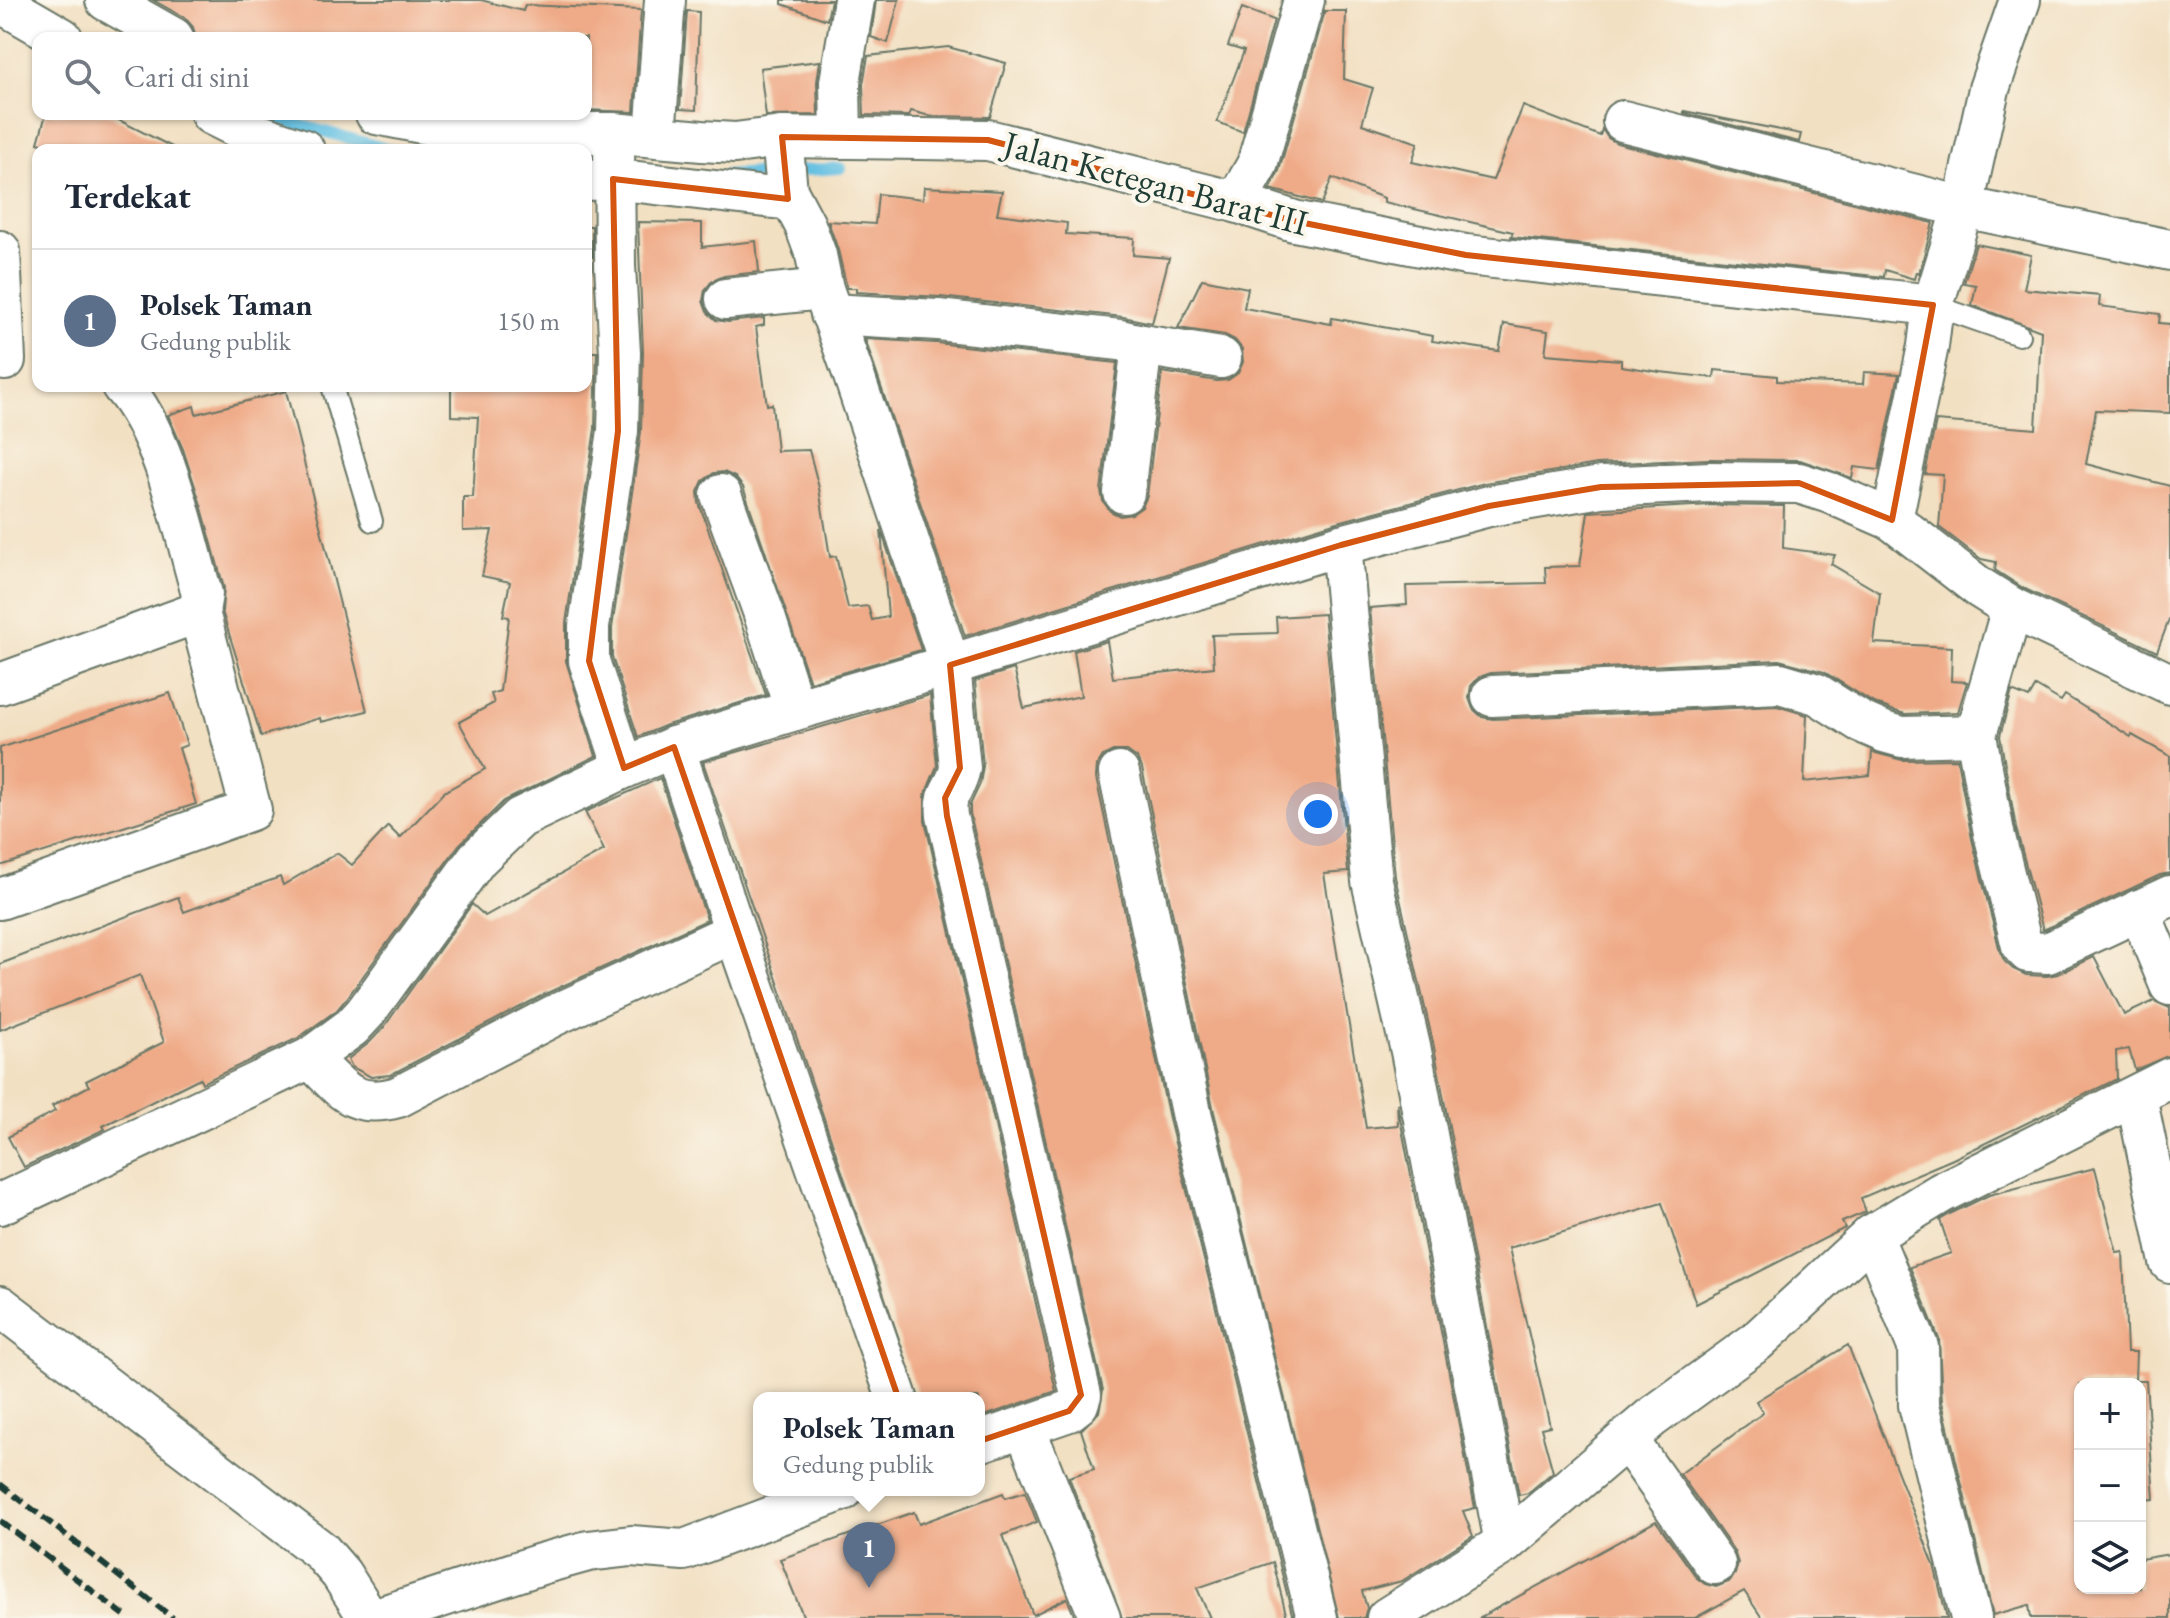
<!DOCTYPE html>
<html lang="id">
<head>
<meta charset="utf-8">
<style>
  :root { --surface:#fff; --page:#f2f2f3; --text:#1f2937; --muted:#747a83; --line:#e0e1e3; --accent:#c8321e }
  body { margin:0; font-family:"EB Garamond",serif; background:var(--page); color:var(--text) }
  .controls { position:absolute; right:24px; bottom:24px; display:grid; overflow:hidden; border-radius:16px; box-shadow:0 2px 6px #0004 }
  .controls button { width:72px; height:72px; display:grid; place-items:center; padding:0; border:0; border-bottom:2px solid var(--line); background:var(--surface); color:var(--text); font:40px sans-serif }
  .you { position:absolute; left:1318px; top:814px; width:28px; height:28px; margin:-20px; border:6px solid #fff; border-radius:50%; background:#1a73e8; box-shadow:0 0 0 12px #1a73e833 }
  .badge { display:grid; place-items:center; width:52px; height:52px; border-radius:50%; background:var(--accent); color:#fff; font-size:26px; font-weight:700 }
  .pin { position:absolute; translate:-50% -66px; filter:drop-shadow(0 2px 4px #0008) }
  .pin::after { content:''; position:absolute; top:42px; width:28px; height:24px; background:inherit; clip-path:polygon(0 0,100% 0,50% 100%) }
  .popup { position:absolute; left:753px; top:1392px; width:232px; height:104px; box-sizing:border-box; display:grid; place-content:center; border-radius:16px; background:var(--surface); filter:drop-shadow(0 2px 6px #0005); font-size:26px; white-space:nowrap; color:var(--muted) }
  .popup b { font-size:30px; color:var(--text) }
  .popup::after { content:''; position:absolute; left:50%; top:100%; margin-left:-16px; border:16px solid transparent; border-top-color:var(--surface) }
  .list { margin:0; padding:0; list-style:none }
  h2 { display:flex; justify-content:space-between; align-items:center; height:104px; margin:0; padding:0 32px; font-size:34px }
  h2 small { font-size:26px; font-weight:400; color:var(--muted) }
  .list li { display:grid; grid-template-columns:52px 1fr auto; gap:24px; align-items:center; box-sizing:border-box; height:144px; padding:0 32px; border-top:2px solid var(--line) }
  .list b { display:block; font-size:30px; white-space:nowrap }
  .list p { margin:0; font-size:26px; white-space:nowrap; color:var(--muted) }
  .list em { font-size:26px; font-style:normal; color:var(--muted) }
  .icon { flex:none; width:44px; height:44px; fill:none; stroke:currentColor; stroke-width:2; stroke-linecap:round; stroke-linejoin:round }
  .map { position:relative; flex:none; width:2170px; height:1618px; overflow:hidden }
  .search { position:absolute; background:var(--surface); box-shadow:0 2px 6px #0004; left:32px; top:32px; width:560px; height:88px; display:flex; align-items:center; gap:20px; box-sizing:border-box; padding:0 28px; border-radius:16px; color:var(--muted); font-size:30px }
  .panel { position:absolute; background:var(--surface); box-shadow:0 2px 6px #0004; left:32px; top:144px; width:560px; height:248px; border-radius:16px }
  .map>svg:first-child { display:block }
</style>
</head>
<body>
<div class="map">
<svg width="2170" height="1618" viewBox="0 0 2170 1618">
  <rect width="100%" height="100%" fill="#fbf7ec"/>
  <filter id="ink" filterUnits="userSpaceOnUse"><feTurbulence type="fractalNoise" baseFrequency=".0125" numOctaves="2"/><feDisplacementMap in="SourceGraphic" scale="16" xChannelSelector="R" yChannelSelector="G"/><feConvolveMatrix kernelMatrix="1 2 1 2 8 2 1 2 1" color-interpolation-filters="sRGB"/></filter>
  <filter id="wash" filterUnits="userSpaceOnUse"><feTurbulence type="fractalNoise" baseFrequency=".006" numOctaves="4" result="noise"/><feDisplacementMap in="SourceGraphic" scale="32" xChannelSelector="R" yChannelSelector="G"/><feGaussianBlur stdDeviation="1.8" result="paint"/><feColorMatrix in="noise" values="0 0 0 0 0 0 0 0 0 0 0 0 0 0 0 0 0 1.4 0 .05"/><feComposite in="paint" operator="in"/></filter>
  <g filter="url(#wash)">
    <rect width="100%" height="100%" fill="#f2e0c2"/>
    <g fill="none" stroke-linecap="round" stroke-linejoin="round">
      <g stroke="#64c0e2" stroke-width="12">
        <path d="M260 114 391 150"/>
        <path d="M727 175 840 168"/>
      </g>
    </g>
    <g id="blocks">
      <g fill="#efaa87">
        <path d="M153 0H481L523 11 525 5 641 10 634 112 586 110V38H196L193 27 185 18Z"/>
        <path d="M782 0H831L827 20 782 4Z"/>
        <path d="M876 0H899L888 43 871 37Z"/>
        <path d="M1242 8 1274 20 1243 132 1217 122 1244 51 1228 46Z"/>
        <path d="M687 11 699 12 696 110 680 109Z"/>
        <path d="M1325 11H1346L1344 79 1373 88 1362 124 1418 143 1412 162 1493 180 1523 106 1600 136 1602 129 1608 138 1617 143 1933 223 1919 273 1916 272 1914 279 1885 270 1884 277 1511 237 1513 232 1384 202V198L1332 178 1322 203 1270 189 1279 171Z"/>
        <path d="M948 47 1006 63 990 117 930 116 911 111 909 116 864 115 863 84 868 56Z"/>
        <path d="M820 61 817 82 818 115 766 116 760 68Z"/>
        <path d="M1684 111 1801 134 1799 142 1684 113Z"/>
        <path d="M46 114H107L178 150H63L38 143Z"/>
        <path d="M924 187 1002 191 997 214 1067 223 1066 234 1134 238 1133 255 1169 258 1152 323 1123 317 940 297 856 292V288H847L838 250 828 221 875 224 878 194 923 199Z"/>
        <path d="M638 222 702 223V247L756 241 759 272 724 276 712 281 705 290 703 301 707 312 716 320 728 322 764 318V325L756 327 767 405 772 404 777 451 809 450 819 488 830 557 836 556 848 608 868 606 872 620 888 617 881 530 921 650 810 682 743 487 735 477 724 472 714 473 703 481 698 492 699 503 766 695 667 725 638 737 612 657V628L641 432 643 353Z"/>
        <rect x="586" y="226" width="6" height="31"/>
        <path d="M1976 244 2031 255 2024 289 2100 296 2099 306 2160 314 2159 323 2170 324V413L2096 410 2086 464 2170 486V617L2157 652 2023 588 1995 570 1996 562 1981 559 1939 527 1943 475 1925 474 1936 421 2036 429 2041 331 1972 305 1976 285 1964 283Z"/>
        <path d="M1202 279 1248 288 1244 308 1331 324 1332 318 1433 336 1432 341 1499 351 1504 324 1548 331 1545 354 1621 360V366L1660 372 1714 378 1715 370 1777 376V381L1863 384 1864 372 1899 374 1879 470 1854 467 1852 478 1800 460 1709 459 1597 464 1485 483 1334 523 965 636 865 339 936 343 1117 363 1101 491 1103 501 1110 511 1120 516 1132 514 1142 507 1147 496 1162 372 1217 381 1228 380 1238 373 1243 362 1242 349 1235 340 1225 335 1178 328Z"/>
        <path d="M586 352H597L595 429 566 623V661L596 756 504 801 459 845 347 998 337 1010 298 1038 202 1083 200 1078 103 1126 105 1129 24 1167 8 1137 55 1111 52 1106 89 1086 86 1081 164 1042 140 975 0 1030V964L178 897 184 912 280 877 283 885 337 853 352 865 388 826 400 838 444 792 485 769 459 722 494 703 491 694 500 691 509 617 503 616 510 582 482 576 492 530 463 531V497H473L478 417 451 416V386H586Z"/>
        <path d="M286 391 367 711 321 722 320 718 261 736 222 611 224 588 202 508 183 449 168 415 194 406 196 414Z"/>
        <path d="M1710 505 1784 506 1783 548 1835 555 1831 564 1880 593 1874 643 1952 647 1951 681 1967 682 1958 712 1905 714 1892 710 1872 702 1824 672 1779 660 1491 673 1479 677 1471 686 1469 698 1473 709 1482 717 1493 719 1777 706 1807 715 1804 782 1870 775 1872 752 1902 760 1957 759 1972 839 2000 952 2005 962 2013 969 2026 975 2047 976 2058 974 2094 957 2124 1015 2154 1001 2170 1008V1055L2135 1070 2129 1049 2116 1051 2117 1079 1953 1159 1861 1198 1866 1212 1842 1222 1845 1228 1696 1304 1662 1203 1509 1248 1550 1426 1541 1428 1553 1472 1528 1493 1519 1495 1434 1047 1395 877 1370 608 1407 605 1406 586 1546 583 1545 567 1580 566 1588 512Z"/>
        <path d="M1324 614 1348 872 1324 874 1366 1128 1398 1125 1397 1103 1475 1508 1463 1511 1473 1536 1402 1581 1362 1591 1367 1608 1364 1618H1339L1214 1112 1142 768 1137 758 1127 751H1113L1103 756 1097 765 1096 778 1170 1123 1293 1618H1287L1273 1562 1197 1588 1210 1618H1122L1069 1477 1094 1469 1081 1430 1099 1412 1103 1390 970 813V805L980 784 983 766 975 681 1014 669 1024 708 1081 696 1074 651 1107 641 1113 678 1214 667 1212 635 1277 633 1276 617Z"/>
        <path d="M2036 686 2061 701 2065 695 2131 737 2132 735 2170 756V873L2160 875 2043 930 2016 828 2000 736 2012 691 2029 698Z"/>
        <path d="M170 693 187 745 179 748 196 804 0 866V748Z"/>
        <path d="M930 695 937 766 925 795V821L1056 1391 979 1418V1398H919L703 762Z"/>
        <path d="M660 778 707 920 545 994 390 1075 371 1077 352 1067 348 1059 369 1043 384 1027 472 904 485 916 604 850 585 812Z"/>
        <path d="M2095 1168 2117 1253 2123 1252 2127 1352H2136L2135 1380H2146L2154 1499 2140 1500V1384H2080V1588H2140V1559L2170 1554V1618H2031L2029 1605 1993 1615 1942 1402 1939 1339 1910 1267 1951 1253 1940 1220 1952 1213 1989 1195Z"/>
        <path d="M1848 1345 1934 1565 1947 1618H1762L1744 1591 1695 1618H1479L1656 1521 1697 1578 1705 1584 1716 1587 1729 1582 1735 1574 1738 1563 1734 1551 1680 1474 1763 1413 1756 1401Z"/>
        <path d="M1025 1492 1037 1522 1003 1535 1033 1615 1067 1598 1075 1618H804L780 1559 914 1512 919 1524 1003 1493 1005 1498Z"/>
      </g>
    </g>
  </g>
  <g filter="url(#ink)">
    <use href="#blocks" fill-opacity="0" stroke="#697666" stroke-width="2"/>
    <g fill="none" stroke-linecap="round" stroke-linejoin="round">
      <defs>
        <g id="lane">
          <path d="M1933 305 2019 335"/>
          <path d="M332 386 372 521"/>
        </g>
        <g id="street">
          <path d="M106 0 173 38"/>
          <path d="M0 2 62 38"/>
          <path d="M211 114 239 128 304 150"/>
          <path d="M376 114 446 128 546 133H612L702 141 735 143 782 137 988 140 1236 202 1294 221 1466 255 1933 305"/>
          <path d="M1623 121 1963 207 2170 250"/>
          <path d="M612 133 614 142 615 266 620 353 618 431 589 626V661L624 768"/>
          <path d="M655 136 665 0"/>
          <path d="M782 137 787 191 805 225 816 255 823 289 853 373 950 665 960 768C956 790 944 790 947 816L1081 1395 1078 1404 1069 1411 979 1442"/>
          <path d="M841 138 840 82 854 0"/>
          <path d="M586 180 613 179 791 200"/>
          <path d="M1236 202 1257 165 1304 0"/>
          <path d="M0 251 5 360"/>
          <path d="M726 299 823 289"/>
          <path d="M831 314 938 320 1120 340 1142 345 1124 493"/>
          <path d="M1142 345 1221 358"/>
          <path d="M721 495 763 611 795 710"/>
          <path d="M1892 520 1928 346 1933 305 1963 207 1989 89 2020 0"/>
          <path d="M1341 545 1372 881 1411 1051 1505 1543"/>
          <path d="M2012 608 1976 735 1994 833 2022 946 2028 952 2048 953 2170 896"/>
          <path d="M0 684 199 612 202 594C184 532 165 434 122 386"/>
          <path d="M1492 696 1780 683 1817 694 1861 722 1884 732 1902 737 1976 735"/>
          <path d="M674 747 735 932 897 1398"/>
          <path d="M1119 773 1192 1117 1317 1618"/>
          <path d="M0 899 251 810 199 612"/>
          <path d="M2139 910 2170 985"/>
          <path d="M310 1058C341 1087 351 1110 398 1097L555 1015 735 932"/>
          <path d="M2136 1096 2170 1262"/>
          <path d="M0 1204 310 1058 352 1027 365 1013 477 859 520 818 624 768 674 747 795 710 950 665 1341 545 1489 506 1601 487 1710 482 1799 483 1830 493 1892 520 1980 588 2012 608 2170 684"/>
          <path d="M1872 1235 1918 1347 1919 1405 1971 1618"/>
          <path d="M0 1306 321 1551 341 1574 369 1618"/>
          <path d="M1025 1428 1100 1618"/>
          <path d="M1627 1439 1715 1564"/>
          <path d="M377 1618 541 1564 588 1551 631 1546 684 1550 843 1490"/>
          <path d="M1387 1618 1505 1543 1651 1418 1756 1342 1872 1235 1941 1193 2170 1078"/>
        </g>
      </defs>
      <use href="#lane" stroke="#697666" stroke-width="24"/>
      <use href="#street" stroke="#697666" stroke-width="44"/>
      <use href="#lane" stroke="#fff" stroke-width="20"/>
      <use href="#street" stroke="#fff" stroke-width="40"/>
      <g stroke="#1f3d34" stroke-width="6" stroke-dasharray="12 6" stroke-linecap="butt">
        <path d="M0 1484 173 1618"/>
        <path d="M0 1521 128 1618"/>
      </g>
    </g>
  </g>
  <path fill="none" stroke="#d45610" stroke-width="6" stroke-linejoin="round" d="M782 137 988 140 1294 221 1466 255 1933 305 1892 520 1799 483 1601 487 1489 506 1341 545 950 665 960 768 945 798 947 816 1081 1395 1069 1411 920 1461 674 747 624 768 589 661 618 431 613 179 788 199Z"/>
  <g text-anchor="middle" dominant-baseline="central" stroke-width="8" stroke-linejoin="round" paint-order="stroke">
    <g font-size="36" fill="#1f3d34" stroke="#fbf7ec">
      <text transform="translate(1156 183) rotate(15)">Jalan Ketegan Barat III</text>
    </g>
  </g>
</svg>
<div class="controls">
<button>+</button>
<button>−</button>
<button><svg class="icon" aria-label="layers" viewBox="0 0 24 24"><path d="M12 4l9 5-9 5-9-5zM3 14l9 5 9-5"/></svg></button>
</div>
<div class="you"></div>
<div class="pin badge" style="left:869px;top:1588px;background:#5c6f8a">1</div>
<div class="popup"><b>Polsek Taman</b>Gedung publik</div>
<div class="search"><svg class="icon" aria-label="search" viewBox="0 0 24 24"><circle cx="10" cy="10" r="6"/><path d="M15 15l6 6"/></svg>Cari di sini</div>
<section class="panel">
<h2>Terdekat<small></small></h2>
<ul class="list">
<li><span class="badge" style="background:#5c6f8a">1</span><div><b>Polsek Taman</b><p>Gedung publik</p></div><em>150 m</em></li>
</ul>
</section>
</div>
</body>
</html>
